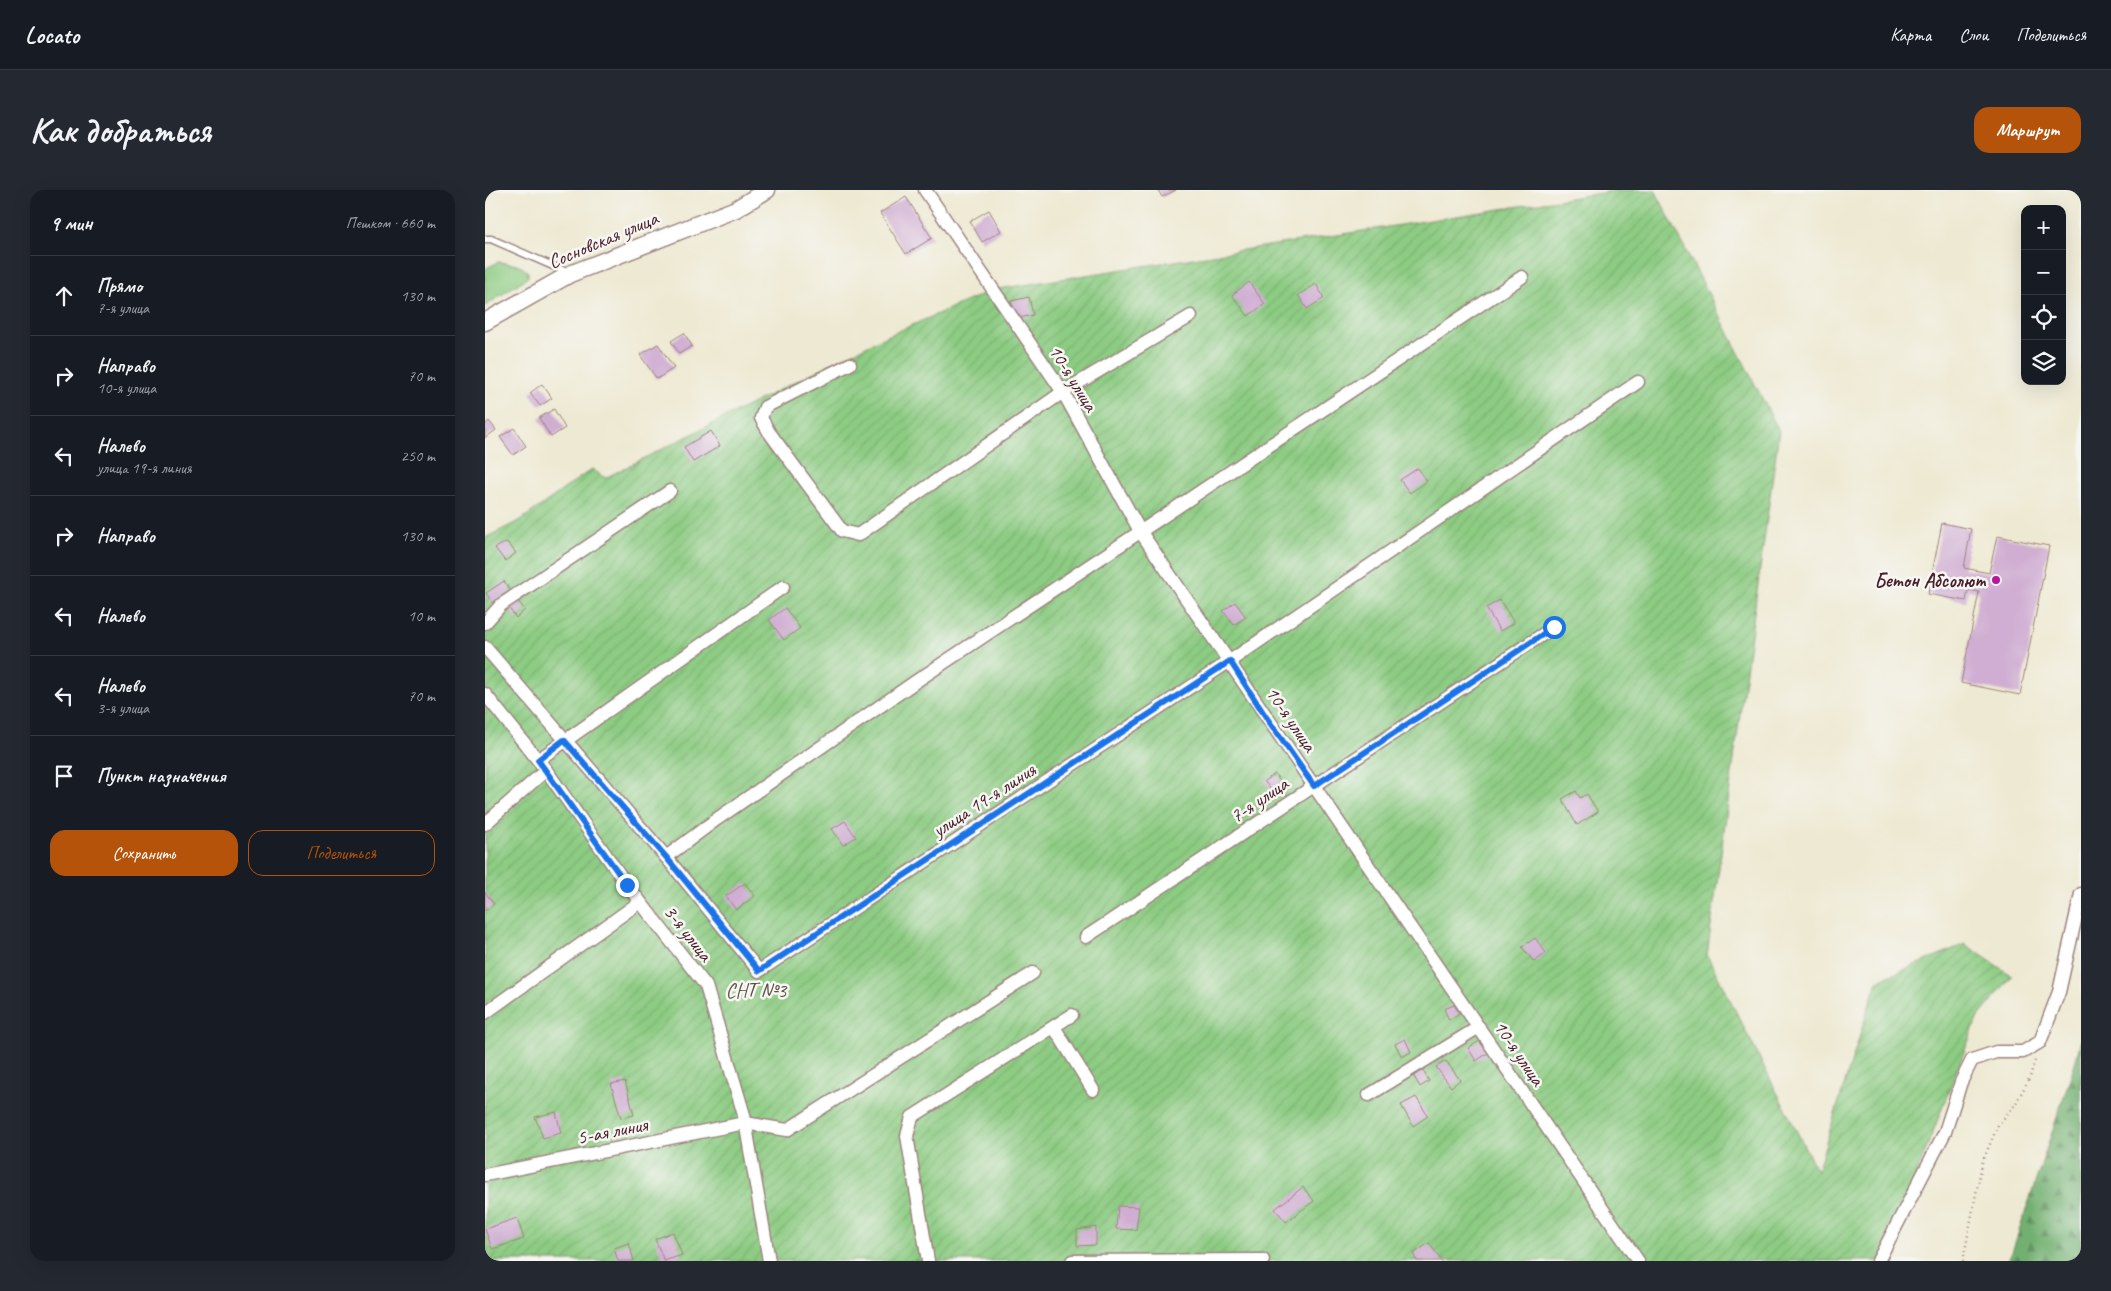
<!DOCTYPE html>
<html lang="ru">
<head>
<meta charset="utf-8">
<style>
  :root { --surface:#171b24; --page:#242831; --text:#f1f3f6; --muted:#9ea1a6; --line:#363941; --accent:#b45309 }
  body { margin:0; font-family:Caveat,sans-serif; background:var(--page); color:var(--text) }
  .controls { position:absolute; right:15px; top:15px; display:grid; overflow:hidden; border-radius:10px; box-shadow:0 5px 20px #0002 }
  .controls button { width:45px; height:45px; display:grid; place-items:center; padding:0; border:0; border-bottom:1px solid var(--line); background:var(--surface); color:var(--text); font:25px sans-serif }
  .stop { position:absolute; width:15px; height:15px; margin:-11px; border:4px solid #1a73e8; border-radius:50%; background:#fff }
  .stop.end { background:#1a73e8; border-color:#fff; box-shadow:0 1px 5px #0008 }
  .list { margin:0; padding:0; list-style:none }
  h2 { display:flex; justify-content:space-between; align-items:center; height:65px; margin:0; padding:0 20px; font-size:21px }
  h2 small { font-size:16px; font-weight:400; color:var(--muted) }
  .list li { display:grid; grid-template-columns:32px 1fr auto; gap:15px; align-items:center; box-sizing:border-box; height:80px; padding:0 20px; border-top:1px solid var(--line) }
  .list b { display:block; font-size:19px; white-space:nowrap }
  .list p { margin:0; font-size:16px; white-space:nowrap; color:var(--muted) }
  .list em { font-size:16px; font-style:normal; color:var(--muted) }
  .actions { display:flex; gap:10px; padding:15px 20px }
  .actions a { flex:1; padding:11px 0; border:1px solid var(--accent); border-radius:15px; text-align:center; font-size:18px; color:var(--accent) }
  .actions .main { background:var(--accent); color:#fff }
  .icon { flex:none; width:28px; height:28px; fill:none; stroke:currentColor; stroke-width:2; stroke-linecap:round; stroke-linejoin:round }
  .map { position:relative; flex:none; width:1596px; height:1071px; overflow:hidden; border-radius:15px }
  header { display:flex; align-items:center; gap:30px; box-sizing:border-box; height:70px; padding:0 25px; background:var(--surface); border-bottom:1px solid var(--line) }
  header strong { font-size:24px }
  nav { display:flex; gap:28px; margin-inline-start:auto; font-size:18px }
  .intro { display:flex; align-items:center; justify-content:space-between; box-sizing:border-box; height:120px; padding:0 30px }
  h1 { margin:0; font-size:35px }
  .button { padding:12px 22px; border-radius:15px; background:var(--accent); color:#fff; font-size:18px; font-weight:700 }
  main { display:flex; gap:30px; padding:0 30px }
  aside { flex:1; background:var(--surface); border-radius:15px; box-shadow:0 5px 20px #0002 }
  .map>svg:first-child { display:block }
</style>
</head>
<body>
<header>
<strong>Locato</strong>
<nav><a>Карта</a><a>Слои</a><a>Поделиться</a></nav>
</header>
<div class="intro"><h1>Как добраться</h1><a class="button">Маршрут</a></div>
<main>
<aside>
<h2>9 мин<small>Пешком · 660 m</small></h2>
<ul class="list">
<li><svg class="icon" aria-label="ahead" viewBox="0 0 24 24"><path d="M12 20V5M6 11l6-6 6 6"/></svg><div><b>Прямо</b><p>7-я улица</p></div><em>130 m</em></li>
<li><svg class="icon" aria-label="right" viewBox="0 0 24 24"><path d="M7 20v-9h11M14 6l5 5-5 5"/></svg><div><b>Направо</b><p>10-я улица</p></div><em>70 m</em></li>
<li><svg class="icon" aria-label="left" viewBox="0 0 24 24"><path d="M17 20v-9H6M10 6l-5 5 5 5"/></svg><div><b>Налево</b><p>улица 19-я линия</p></div><em>250 m</em></li>
<li><svg class="icon" aria-label="right" viewBox="0 0 24 24"><path d="M7 20v-9h11M14 6l5 5-5 5"/></svg><div><b>Направо</b></div><em>130 m</em></li>
<li><svg class="icon" aria-label="left" viewBox="0 0 24 24"><path d="M17 20v-9H6M10 6l-5 5 5 5"/></svg><div><b>Налево</b></div><em>10 m</em></li>
<li><svg class="icon" aria-label="left" viewBox="0 0 24 24"><path d="M17 20v-9H6M10 6l-5 5 5 5"/></svg><div><b>Налево</b><p>3-я улица</p></div><em>70 m</em></li>
<li><svg class="icon" aria-label="arrive" viewBox="0 0 24 24"><path d="M6 21V4h12l-3 4 3 4H6"/></svg><div><b>Пункт назначения</b></div></li>
</ul>
<div class="actions"><a class="main">Сохранить</a><a>Поделиться</a></div>
</aside>
<div class="map">
<svg width="1596" height="1071" viewBox="0 0 1596 1071">
  <defs>
    <pattern id="forest-firs" width="22" height="20" patternUnits="userSpaceOnUse" patternTransform="scale(1.25)"><rect width="22" height="20" fill="#72b071"/><path d="M5 1l3.5 6h-7zM16 11l3.5 6h-7z" fill="#608f5d"/></pattern>
    <pattern id="garden-furrows" width="10" height="10" patternUnits="userSpaceOnUse" patternTransform="scale(1.25)"><rect width="10" height="10" fill="#8dcc83"/><path d="M-1 1l2-2M0 10L10 0M9 11l2-2" fill="none" stroke="#7baf71"/></pattern>
  </defs>
  <rect width="100%" height="100%" fill="#f6f6f2"/>
  <filter id="ink" filterUnits="userSpaceOnUse"><feTurbulence type="fractalNoise" baseFrequency=".02" numOctaves="2"/><feDisplacementMap in="SourceGraphic" scale="10" xChannelSelector="R" yChannelSelector="G"/><feConvolveMatrix kernelMatrix="1 2 1 2 8 2 1 2 1" color-interpolation-filters="sRGB"/></filter>
  <filter id="wash" filterUnits="userSpaceOnUse"><feTurbulence type="fractalNoise" baseFrequency=".0096" numOctaves="4" result="noise"/><feDisplacementMap in="SourceGraphic" scale="20" xChannelSelector="R" yChannelSelector="G"/><feGaussianBlur stdDeviation="1.12" result="paint"/><feColorMatrix in="noise" values="0 0 0 0 0 0 0 0 0 0 0 0 0 0 0 0 0 1.4 0 .05"/><feComposite in="paint" operator="in"/></filter>
  <g filter="url(#wash)">
    <rect width="100%" height="100%" fill="#eee9d2"/>
    <path fill="#8dcc83" stroke="#6c7657" d="M13 72 34 75 43 82V87L0 116V79Z"/>
    <path fill="url(#forest-firs)" stroke="#5e684e" d="M1596 850V1071H1524L1590 873Z"/>
    <path fill="url(#garden-furrows)" stroke="#6c7657" d="M1135 0H1170L1294 241 1222 765 1332 981 1392 791 1480 754 1527 786 1492 829 1410 1039 1394 1071H0V348L36 330 107 279 120 288 391 151 507 100Z"/>
    <g id="blocks">
      <g fill="#d0aed3">
        <path d="M673 0H691L677 7Z"/>
        <path d="M421 7 447 48 421 64 395 23Z"/>
        <path d="M504 20 516 41 497 52 485 31Z"/>
        <path d="M764 92 780 114 763 126 747 105Z"/>
        <path d="M831 94 839 108 822 119 813 105Z"/>
        <path d="M544 107 548 125 529 129 526 111Z"/>
        <path d="M199 143 207 156 194 164 186 151Z"/>
        <path d="M173 154 189 178 172 189 155 165Z"/>
        <path d="M57 194 67 208 55 216 45 203Z"/>
        <path d="M69 219 80 238 66 247 54 228Z"/>
        <path d="M4 231 11 240 0 248V235Z"/>
        <path d="M29 238 41 256 28 265 15 247Z"/>
        <path d="M226 241 235 256 208 272 199 257Z"/>
        <path d="M933 278 942 291 925 303 915 290Z"/>
        <path d="M1457 333 1486 339 1479 378 1504 383 1512 346 1564 356 1535 505 1476 493 1494 402 1483 400 1481 411 1443 404Z"/>
        <path d="M22 352 31 363 20 371 10 358Z"/>
        <path d="M19 391 26 402 8 413 1 403Z"/>
        <path d="M1015 410 1029 433 1015 441 1001 418Z"/>
        <path d="M33 411 40 420 31 428 23 417Z"/>
        <path d="M750 412 761 427 749 435 738 421Z"/>
        <path d="M300 418 315 438 299 450 284 430Z"/>
        <path d="M790 584 797 594 787 601 779 591Z"/>
        <path d="M1091 601 1095 608 1102 604 1113 622 1092 635 1077 609Z"/>
        <path d="M360 631 371 647 358 655 347 639Z"/>
        <path d="M260 693 270 706 251 720 241 706Z"/>
        <path d="M0 702 9 714 0 721Z"/>
        <path d="M1050 748 1061 763 1049 772 1037 757Z"/>
        <path d="M969 815 974 823 964 830 959 819Z"/>
        <path d="M920 849 926 862 917 867 910 854Z"/>
        <path d="M998 849 1006 861 991 871 983 858Z"/>
        <path d="M961 871 975 890 966 897 951 877Z"/>
        <path d="M938 881 944 891 935 897 928 885Z"/>
        <path d="M140 891 149 925 136 928 126 894Z"/>
        <path d="M931 907 943 926 928 936 916 915Z"/>
        <path d="M71 922 76 943 58 948 50 927Z"/>
        <path d="M818 997 829 1011 801 1032 790 1019Z"/>
        <path d="M633 1016 654 1017 651 1040 631 1039Z"/>
        <path d="M32 1028 39 1049 7 1059 0 1039Z"/>
        <path d="M611 1037V1055L592 1056V1040Z"/>
        <path d="M188 1042 197 1065 179 1071 170 1049Z"/>
        <path d="M144 1053 149 1071H133L129 1058Z"/>
        <path d="M944 1053 957 1071H932L928 1064Z"/>
      </g>
    </g>
  </g>
  <g filter="url(#ink)">
    <use href="#blocks" fill-opacity="0" stroke="#9c847e" stroke-width="1"/>
    <g fill="none" stroke-linecap="round" stroke-linejoin="round">
      <defs>
        <path id="service" d="M0 49H6L84 83"/>
        <g id="minor">
          <path d="M440 0 578 202 655 341 1153 1071"/>
          <path d="M365 174 280 217 276 228 284 242 357 341 373 345 578 202 706 126"/>
          <path d="M0 433 16 415 185 301"/>
          <path d="M0 457 181 667 274 781 745 471 1153 192"/>
          <path d="M0 504 61 580 142 695 221 796 259 925 284 1071"/>
          <path d="M53 570 298 397"/>
          <path d="M0 634 61 580"/>
          <path d="M181 667 232 629 430 492 1037 87"/>
          <path d="M601 747 1069 437"/>
          <path d="M0 823 155 712"/>
          <path d="M569 837 608 900"/>
          <path d="M884 905 994 837"/>
          <path d="M0 985 260 933 302 940 548 783"/>
          <path d="M443 1071 422 946 427 927 587 825"/>
          <path d="M587 1071 778 1070"/>
          <path d="M1393 1071 1460 942 1476 892 1487 870 1511 862H1538L1555 852 1574 802 1596 704"/>
        </g>
        <path id="tertiary" d="M0 132 85 84 251 19 282 0"/>
      </defs>
      <use href="#service" stroke="#9c847e" stroke-width="9"/>
      <use href="#minor" stroke="#9c847e" stroke-width="15"/>
      <use href="#tertiary" stroke="#9c847e" stroke-width="19"/>
      <path stroke="#9c847e" stroke-width="2.5" stroke-dasharray="1 4" stroke-linecap="butt" d="M1478 1071 1497 973 1513 935 1530 915 1545 887 1550 870"/>
      <use href="#service" stroke="#fff" stroke-width="6"/>
      <use href="#minor" stroke="#fff" stroke-width="12"/>
      <use href="#tertiary" stroke="#fff" stroke-width="16"/>
    </g>
  </g>
  <g fill="none" stroke-linecap="round" stroke-linejoin="round" filter="url(#ink)">
    <path stroke="#1a73e8" stroke-width="6" d="M142 695 53 570 79 550 181 667 274 781 745 471 781 527 829 596 1069 437"/>
  </g>
  <circle fill="#b5179e" stroke="#f6f6f2" stroke-width="2" cx="1511" cy="390" r="5"/>
  <g text-anchor="middle" dominant-baseline="central" stroke-width="5" stroke-linejoin="round" paint-order="stroke">
    <g font-size="20" fill="#4a1f2b" stroke="#f6f6f2">
      <text transform="translate(118 50) rotate(-23)">Сосновская улица</text>
      <text transform="translate(588 188) rotate(58)">10-я улица</text>
      <text transform="translate(806 529) rotate(56)">10-я улица</text>
      <text transform="translate(499 610) rotate(-33)">улица 19-я линия</text>
      <text transform="translate(774 610) rotate(-34)">7-я улица</text>
      <text transform="translate(203 743) rotate(52)">3-я улица</text>
      <text transform="translate(1034 863) rotate(56)">10-я улица</text>
      <text transform="translate(127 941) rotate(-11)">5-ая линия</text>
    </g>
    <g font-size="20" font-weight="bold" fill="#4a1f2b" stroke="#f6f6f2" text-anchor="end">
      <text x="1501" y="390">Бетон Абсолют</text>
    </g>
    <g font-size="20" fill="#5e5345" stroke="#f6f6f2">
      <text x="271" y="800">СНТ №3</text>
    </g>
  </g>
</svg>
<div class="controls">
<button>+</button>
<button>−</button>
<button><svg class="icon" aria-label="locate" viewBox="0 0 24 24"><circle cx="12" cy="12" r="6"/><path d="M12 2v4M12 18v4M2 12h4M18 12h4"/></svg></button>
<button><svg class="icon" aria-label="layers" viewBox="0 0 24 24"><path d="M12 4l9 5-9 5-9-5zM3 14l9 5 9-5"/></svg></button>
</div>
<div class="stop" style="left:1069px;top:437px"></div>
<div class="stop end" style="left:142px;top:695px"></div>
</div>
</main>
</body>
</html>
